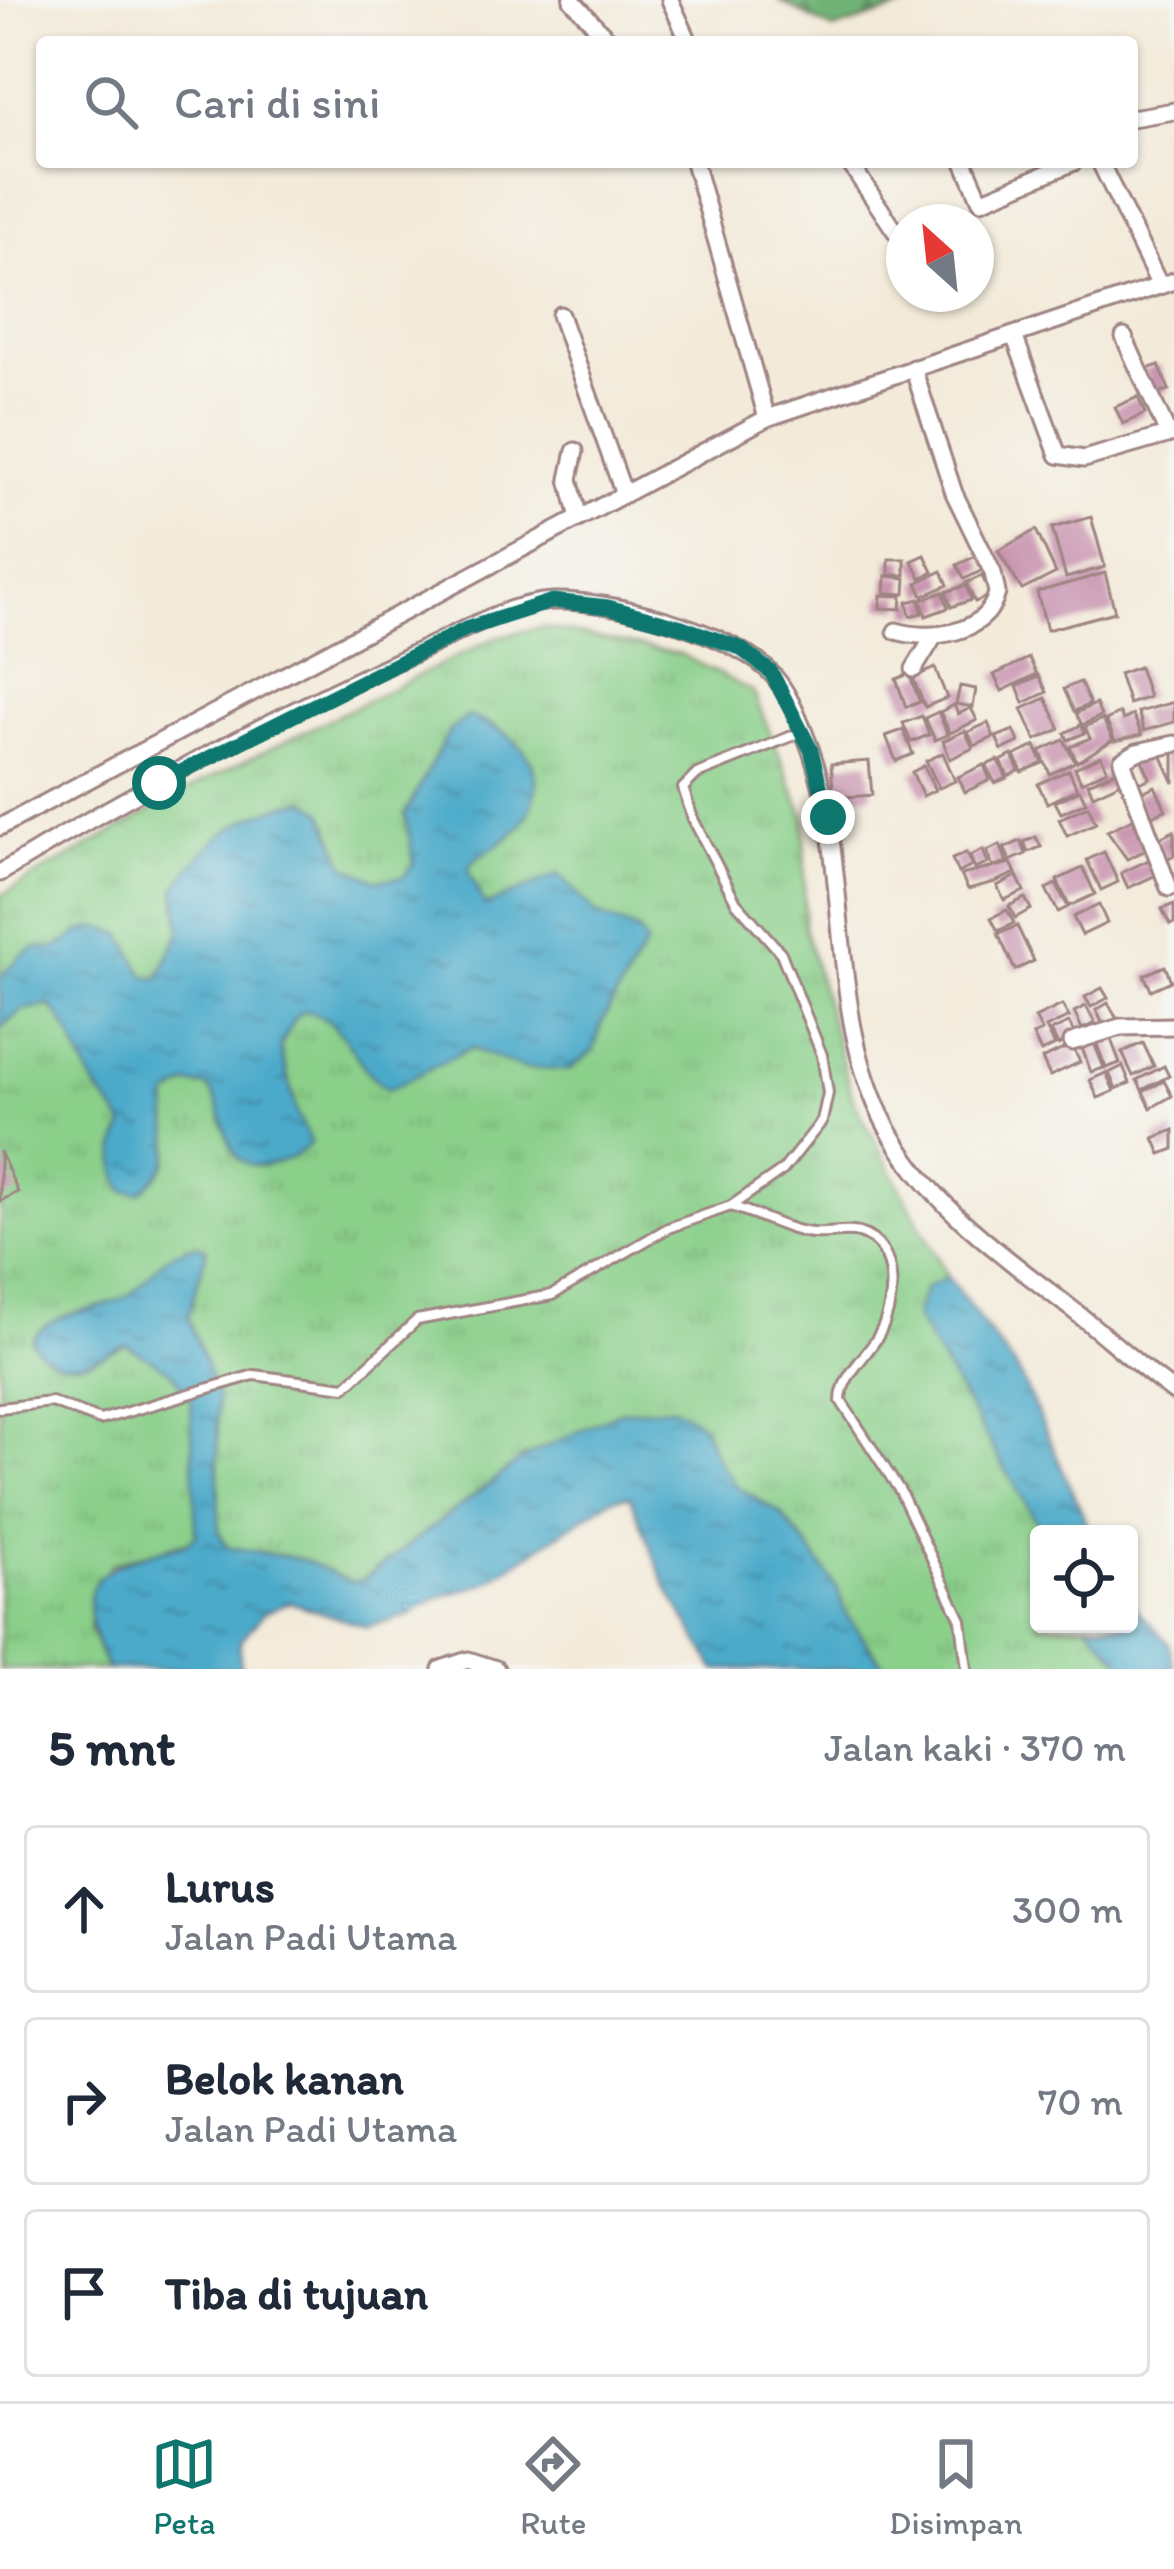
<!DOCTYPE html>
<html lang="id">
<head>
<meta charset="utf-8">
<style>
  :root { --surface:#fff; --page:#f6f6f7; --text:#1f2937; --muted:#747a83; --line:#e0e1e3; --accent:#0f766e }
  body { margin:0; font-family:Itim,sans-serif; background:var(--page); color:var(--text) }
  .controls { position:absolute; right:36px; bottom:36px; display:grid; overflow:hidden; border-radius:12px; box-shadow:0 3px 9px #0004 }
  .controls button { width:108px; height:108px; display:grid; place-items:center; padding:0; border:0; border-bottom:3px solid var(--line); background:var(--surface); color:var(--text); font:60px sans-serif }
  .compass { position:absolute; left:886px; top:204px; width:108px; height:108px; border-radius:50%; background:var(--surface); box-shadow:0 3px 9px #0004; rotate:333deg }
  .stop { position:absolute; width:36px; height:36px; margin:-27px; border:9px solid #0f766e; border-radius:50%; background:#fff }
  .stop.end { background:#0f766e; border-color:#fff; box-shadow:0 3px 12px #0008 }
  .list { margin:0; padding:0; list-style:none }
  h2 { display:flex; justify-content:space-between; align-items:center; height:156px; margin:0; padding:0 48px; font-size:51px }
  h2 small { font-size:39px; font-weight:400; color:var(--muted) }
  .list li { display:grid; grid-template-columns:78px 1fr auto; gap:36px; align-items:center; box-sizing:border-box; height:168px; margin:0 24px 24px; padding:0 24px; border:3px solid var(--line); border-radius:12px }
  .list b { display:block; font-size:45px; white-space:nowrap }
  .list p { margin:0; font-size:39px; white-space:nowrap; color:var(--muted) }
  .list em { font-size:39px; font-style:normal; color:var(--muted) }
  .icon { flex:none; width:66px; height:66px; fill:none; stroke:currentColor; stroke-width:2; stroke-linecap:round; stroke-linejoin:round }
  .map { position:relative; flex:none; width:1174px; height:1669px; overflow:hidden }
  .search { position:absolute; background:var(--surface); box-shadow:0 3px 9px #0004; left:36px; right:36px; top:36px; height:132px; display:flex; align-items:center; gap:30px; box-sizing:border-box; padding:0 42px; border-radius:12px; color:var(--muted); font-size:45px }
  .sheet { height:732px; background:var(--surface) }
  nav { display:flex; justify-content:space-around; align-items:center; box-sizing:border-box; height:168px; border-top:3px solid var(--line); background:var(--surface); font-size:33px; color:var(--muted) }
  nav a { display:grid; justify-items:center; gap:6px }
  nav .on { color:var(--accent) }
  .map>svg:first-child { display:block }
</style>
</head>
<body>
<div class="map">
<svg width="1174" height="1669" viewBox="0 0 1174 1669">
  <defs>
    <pattern id="grass-tufts" width="24" height="20" patternUnits="userSpaceOnUse" patternTransform="scale(3)"><rect width="24" height="20" fill="#8acf8a"/><path d="M3 7l-1-3M5 7V3M7 7l1-3M15 17l-1-3M17 17v-4M19 17l1-3" fill="none" stroke="#79b177"/></pattern>
    <pattern id="forest-firs" width="22" height="20" patternUnits="userSpaceOnUse" patternTransform="scale(3)"><rect width="22" height="20" fill="#6fb276"/><path d="M5 1l3.5 6h-7zM16 11l3.5 6h-7z" fill="#5d9061"/></pattern>
    <pattern id="water-ripples" width="26" height="14" patternUnits="userSpaceOnUse" patternTransform="scale(3)"><rect width="26" height="14" fill="#4baaca"/><path d="M2 4q2-2 4 0t4 0M15 11q2-2 4 0t4 0" fill="none" stroke="#408aa4"/></pattern>
  </defs>
  <rect width="100%" height="100%" fill="#f6f6f2"/>
  <filter id="ink" filterUnits="userSpaceOnUse"><feTurbulence type="fractalNoise" baseFrequency=".00833" numOctaves="2"/><feDisplacementMap in="SourceGraphic" scale="24" xChannelSelector="R" yChannelSelector="G"/><feConvolveMatrix kernelMatrix="1 2 1 2 8 2 1 2 1" color-interpolation-filters="sRGB"/></filter>
  <filter id="wash" filterUnits="userSpaceOnUse"><feTurbulence type="fractalNoise" baseFrequency=".004" numOctaves="4" result="noise"/><feDisplacementMap in="SourceGraphic" scale="48" xChannelSelector="R" yChannelSelector="G"/><feGaussianBlur stdDeviation="2.7" result="paint"/><feColorMatrix in="noise" values="0 0 0 0 0 0 0 0 0 0 0 0 0 0 0 0 0 1.4 0 .05"/><feComposite in="paint" operator="in"/></filter>
  <g filter="url(#wash)">
    <rect width="100%" height="100%" fill="#f3ead9"/>
    <path fill="url(#grass-tufts)" stroke="#6a775a" stroke-width="3" d="M542 627 680 654 753 692 805 817 804 927 853 1099 948 1277 925 1288 1044 1534H1039V1624H1088L1128 1669H886L845 1613 837 1588 809 1548 780 1513 737 1487 715 1456 702 1424 522 1459 363 1580 351 1582 301 1559 227 1547 219 1532 111 1564 89 1627 107 1669H0V896L202 782 497 637Z"/>
    <path fill="url(#forest-firs)" stroke="#5c6850" stroke-width="3" d="M778 0H928L833 30Z"/>
    <g fill="url(#water-ripples)" stroke="#4a647a" stroke-width="3">
      <path d="M468 716C515 731 558 767 524 821 514 837 488 850 472 862L468 871 485 906 559 874 598 916 638 931 646 944 601 1024 594 1050 569 1070 522 1068 471 1048 389 1089C352 1069 351 1022 306 1011L296 1016 280 1047 298 1116 311 1143C296 1157 286 1161 267 1165 221 1174 229 1112 208 1087L188 1084 168 1097C165 1146 184 1157 139 1193L124 1191C112 1170 114 1148 124 1126 118 1112 109 1105 100 1093 80 1066 74 1030 50 1005L22 1010 0 1029V977L21 956 35 948H56L81 931 99 927 122 934 145 976 158 979 181 931 175 889C214 833 239 815 306 800L323 812 346 866 377 880 403 877 414 863 405 814 449 731Z"/>
      <path d="M196 1245 207 1250 188 1316 217 1397 219 1532 227 1547 301 1559 351 1582 363 1580 522 1459 621 1411 673 1407 702 1424 715 1456 737 1487 780 1513 809 1548 837 1588 845 1613 886 1669H715L666 1586 630 1496 613 1498 486 1583 432 1600 410 1615 367 1627 289 1602 264 1613 240 1641V1669H107C64 1572 102 1566 187 1543L196 1535 191 1400 172 1372 126 1345C94 1360 58 1380 31 1341 49 1314 81 1313 109 1304 144 1293 148 1270 169 1256 176 1251 188 1248 196 1245Z"/>
      <path d="M948 1277 1019 1373 1092 1534H1044L915 1317 925 1288Z"/>
      <path d="M1129 1601 1168 1642 1174 1669H1128L1088 1624H1129Z"/>
    </g>
    <g id="blocks">
      <g fill="#c994b0">
        <path d="M1159 365 1169 390 1154 396 1144 370Z"/>
        <path d="M1138 397 1145 414 1123 424 1115 407Z"/>
        <path d="M1091 517 1105 567 1066 578 1052 528Z"/>
        <path d="M1036 530 1056 573 1022 590 998 551Z"/>
        <path d="M925 555 933 572 921 578 912 561Z"/>
        <path d="M978 555 985 569 964 579 957 565Z"/>
        <rect x="889" y="559" width="16" height="16"/>
        <path d="M942 571 948 585 923 596 917 583Z"/>
        <path d="M1105 573 1115 612 1047 630 1037 592Z"/>
        <path d="M886 576 906 578 905 594 885 593Z"/>
        <path d="M982 576 991 595 975 602 966 583Z"/>
        <path d="M966 585 971 600 951 607 946 592Z"/>
        <path d="M943 592 948 608 926 616 921 600Z"/>
        <path d="M881 595 902 596 901 609 880 608Z"/>
        <path d="M919 599 922 613 910 616 907 602Z"/>
        <path d="M1029 658 1037 674 1002 691 994 675Z"/>
        <path d="M1139 667 1149 697 1129 704 1119 674Z"/>
        <path d="M935 668 947 698 925 707 913 678Z"/>
        <path d="M909 674 920 702 906 707 896 679Z"/>
        <path d="M1039 676 1047 692 1024 703 1017 686Z"/>
        <path d="M1080 682 1090 704 1074 711 1064 689Z"/>
        <path d="M960 686 976 689 973 707 956 704Z"/>
        <path d="M1046 698 1060 729 1036 740 1022 709Z"/>
        <path d="M1174 702V722L1144 731 1138 712Z"/>
        <path d="M1096 704 1101 716 1082 725 1076 713Z"/>
        <path d="M954 705 958 714 971 708 977 720 950 733 940 712Z"/>
        <path d="M938 712 948 735 935 740 925 718Z"/>
        <path d="M1120 713 1123 720 1133 715 1142 735 1115 741 1106 720Z"/>
        <path d="M922 716 929 735 911 742 903 723Z"/>
        <path d="M1103 719 1113 740 1077 762 1070 747 1090 738 1085 727Z"/>
        <path d="M988 723 994 737 974 746 968 732Z"/>
        <path d="M1081 725 1085 733 1068 740 1065 733Z"/>
        <path d="M903 730 913 754 896 761 886 736Z"/>
        <path d="M1014 730 1019 742 1002 750 996 737Z"/>
        <path d="M965 731 973 748 950 759 943 741Z"/>
        <path d="M1064 740 1075 762 1050 774 1040 751Z"/>
        <path d="M1035 746 1043 763 1022 772 1014 756Z"/>
        <path d="M1174 749V783L1161 755Z"/>
        <path d="M943 753 955 781 939 788 926 761Z"/>
        <path d="M1012 755 1019 771 1008 776 1001 761Z"/>
        <path d="M1101 756 1107 770 1081 782 1075 768Z"/>
        <path d="M1140 756 1150 778 1136 785 1126 763Z"/>
        <path d="M998 760 1007 778 995 783 986 765Z"/>
        <path d="M869 761 872 795 834 798 831 764Z"/>
        <path d="M984 765 990 780 965 792 958 777Z"/>
        <path d="M924 766 935 790 923 796 912 772Z"/>
        <path d="M1069 770 1077 789 1047 803 1038 784Z"/>
        <path d="M1116 771 1121 782 1093 795 1088 783Z"/>
        <path d="M1155 786 1166 810 1145 819 1134 796Z"/>
        <path d="M1080 790 1086 802 1061 813 1055 802Z"/>
        <path d="M1088 806 1096 823 1067 836 1059 819Z"/>
        <path d="M1133 819 1146 850 1127 859 1107 831Z"/>
        <path d="M1174 831V856L1165 859 1156 840Z"/>
        <path d="M1036 837 1041 847 1028 852 1024 842Z"/>
        <path d="M1021 841 1026 854 1010 861 1004 848Z"/>
        <path d="M1000 845 1007 862 993 867 987 851Z"/>
        <path d="M983 850 988 863 975 869 970 856Z"/>
        <path d="M1104 852 1118 882 1101 890 1087 860Z"/>
        <path d="M966 853 972 866 958 873 952 859Z"/>
        <path d="M1149 860 1156 875 1128 888 1121 873Z"/>
        <path d="M1011 863 1016 873 995 882 968 889 961 875Z"/>
        <path d="M1083 868 1095 894 1069 906 1057 880Z"/>
        <path d="M1017 876 1024 891 1004 900 997 886Z"/>
        <path d="M1056 884 1068 907 1058 912 1046 889Z"/>
        <path d="M1025 898 1031 909 1015 918 1009 906Z"/>
        <path d="M1174 904V923L1170 925 1162 909Z"/>
        <path d="M1099 905 1107 923 1082 935 1073 917Z"/>
        <path d="M1007 910 1014 923 998 931 991 918Z"/>
        <path d="M1017 926 1034 961 1015 970 998 934Z"/>
        <path d="M1165 966 1171 981 1151 990 1144 975Z"/>
        <path d="M1102 988 1108 998 1091 1007 1085 997Z"/>
        <path d="M1108 1003 1117 1019 1104 1026 1096 1010Z"/>
        <path d="M1062 1005 1069 1017 1046 1028 1055 1045 1041 1052 1033 1035 1042 1031 1035 1018Z"/>
        <path d="M1086 1006 1095 1023 1082 1029 1074 1012Z"/>
        <path d="M1069 1023 1076 1036 1058 1045 1051 1031Z"/>
        <path d="M1110 1037 1120 1063 1106 1068 1096 1042Z"/>
        <path d="M1094 1043 1104 1068 1091 1072 1082 1048Z"/>
        <path d="M1143 1043 1154 1066 1133 1076 1122 1052Z"/>
        <path d="M1072 1045 1080 1062 1050 1076 1042 1059Z"/>
        <path d="M1123 1066 1130 1083 1116 1089 1109 1073Z"/>
        <path d="M1164 1066 1169 1076 1142 1090 1137 1080Z"/>
        <path d="M1106 1073 1114 1091 1098 1098 1090 1080Z"/>
        <path d="M1164 1081 1172 1096 1151 1108 1143 1092Z"/>
        <path d="M1174 1130V1149L1161 1154 1154 1138Z"/>
        <path d="M0 1151 18 1192 0 1201Z"/>
      </g>
    </g>
  </g>
  <g filter="url(#ink)">
    <use href="#blocks" fill-opacity="0" stroke="#9e8482" stroke-width="3"/>
    <g fill="none" stroke-linecap="round" stroke-linejoin="round">
      <defs>
        <g id="service">
          <path d="M733 1207C759 1214 787 1231 813 1233 829 1235 843 1229 859 1233 902 1246 896 1307 877 1338 865 1358 841 1377 841 1401L900 1491 961 1620 967 1669"/>
          <path d="M0 1408 51 1402 100 1420 254 1375 345 1387 417 1320 552 1295 668 1228 731 1206 783 1170 822 1121 828 1093 822 1055 781 953 736 902 693 819 683 788 697 774 802 732"/>
        </g>
        <g id="minor">
          <path d="M572 0 610 42"/>
          <path d="M670 0 689 42"/>
          <path d="M1132 118 1174 111"/>
          <path d="M694 162 767 418"/>
          <path d="M849 162 904 244"/>
          <path d="M964 162 981 201 1074 162"/>
          <path d="M1100 162 1160 286"/>
          <path d="M560 315 624 494"/>
          <path d="M1124 337 1168 434"/>
          <path d="M1015 338 1058 455 1084 459 1174 433"/>
          <path d="M575 451 569 479 579 518"/>
          <path d="M896 631C929 641 987 635 997 593L993 573 954 493 913 368"/>
          <path d="M914 669 933 638"/>
          <path d="M0 827 767 418 1174 281"/>
          <path d="M0 873C134 791 275 717 417 652 458 633 508 603 553 601 611 599 725 631 767 669 788 688 800 722 810 748 853 869 825 1015 888 1129 930 1205 1001 1254 1068 1306 1104 1334 1137 1365 1174 1392"/>
          <path d="M1169 888 1122 761 1137 752 1174 744"/>
          <path d="M1072 1042 1120 1027 1174 1026"/>
          <path d="M441 1669 468 1660 496 1669"/>
        </g>
      </defs>
      <use href="#service" stroke="#9e8482" stroke-width="14"/>
      <use href="#minor" stroke="#9e8482" stroke-width="21"/>
      <use href="#service" stroke="#fff" stroke-width="8"/>
      <use href="#minor" stroke="#fff" stroke-width="15"/>
    </g>
  </g>
  <g fill="none" stroke-linecap="round" stroke-linejoin="round" filter="url(#ink)">
    <path stroke="#0f766e" stroke-width="15" d="M159 783 466 629 553 601 608 607 682 627 740 648 771 672 811 750 828 817"/>
  </g>
</svg>
<div class="controls">
<button><svg class="icon" aria-label="locate" viewBox="0 0 24 24"><circle cx="12" cy="12" r="6"/><path d="M12 2v4M12 18v4M2 12h4M18 12h4"/></svg></button>
</div>
<svg class="compass" viewBox="-18 -18 36 36"><path d="M0-13l5 13h-10z" fill="#e53935"/><path d="M0 13l5-13h-10z" fill="#747a83"/></svg>
<div class="stop" style="left:159px;top:783px"></div>
<div class="stop end" style="left:828px;top:817px"></div>
<div class="search"><svg class="icon" aria-label="search" viewBox="0 0 24 24"><circle cx="10" cy="10" r="6"/><path d="M15 15l6 6"/></svg>Cari di sini</div>
</div>
<section class="sheet">
<h2>5 mnt<small>Jalan kaki · 370 m</small></h2>
<ul class="list">
<li><svg class="icon" aria-label="ahead" viewBox="0 0 24 24"><path d="M12 20V5M6 11l6-6 6 6"/></svg><div><b>Lurus</b><p>Jalan Padi Utama</p></div><em>300 m</em></li>
<li><svg class="icon" aria-label="right" viewBox="0 0 24 24"><path d="M7 20v-9h11M14 6l5 5-5 5"/></svg><div><b>Belok kanan</b><p>Jalan Padi Utama</p></div><em>70 m</em></li>
<li><svg class="icon" aria-label="arrive" viewBox="0 0 24 24"><path d="M6 21V4h12l-3 4 3 4H6"/></svg><div><b>Tiba di tujuan</b></div></li>
</ul>
</section>
<nav>
<a class="on"><svg class="icon" aria-label="map" viewBox="0 0 24 24"><path d="M3 6l6-2 6 2 6-2v14l-6 2-6-2-6 2zM9 4v14M15 6v14"/></svg>Peta</a>
<a><svg class="icon" aria-label="directions" viewBox="0 0 24 24"><path d="M12 3l9 9-9 9-9-9zM9 14v-3h6M13 9l2 2-2 2"/></svg>Rute</a>
<a><svg class="icon" aria-label="saved" viewBox="0 0 24 24"><path d="M7 4h10v16l-5-4-5 4z"/></svg>Disimpan</a>
</nav>
</body>
</html>
